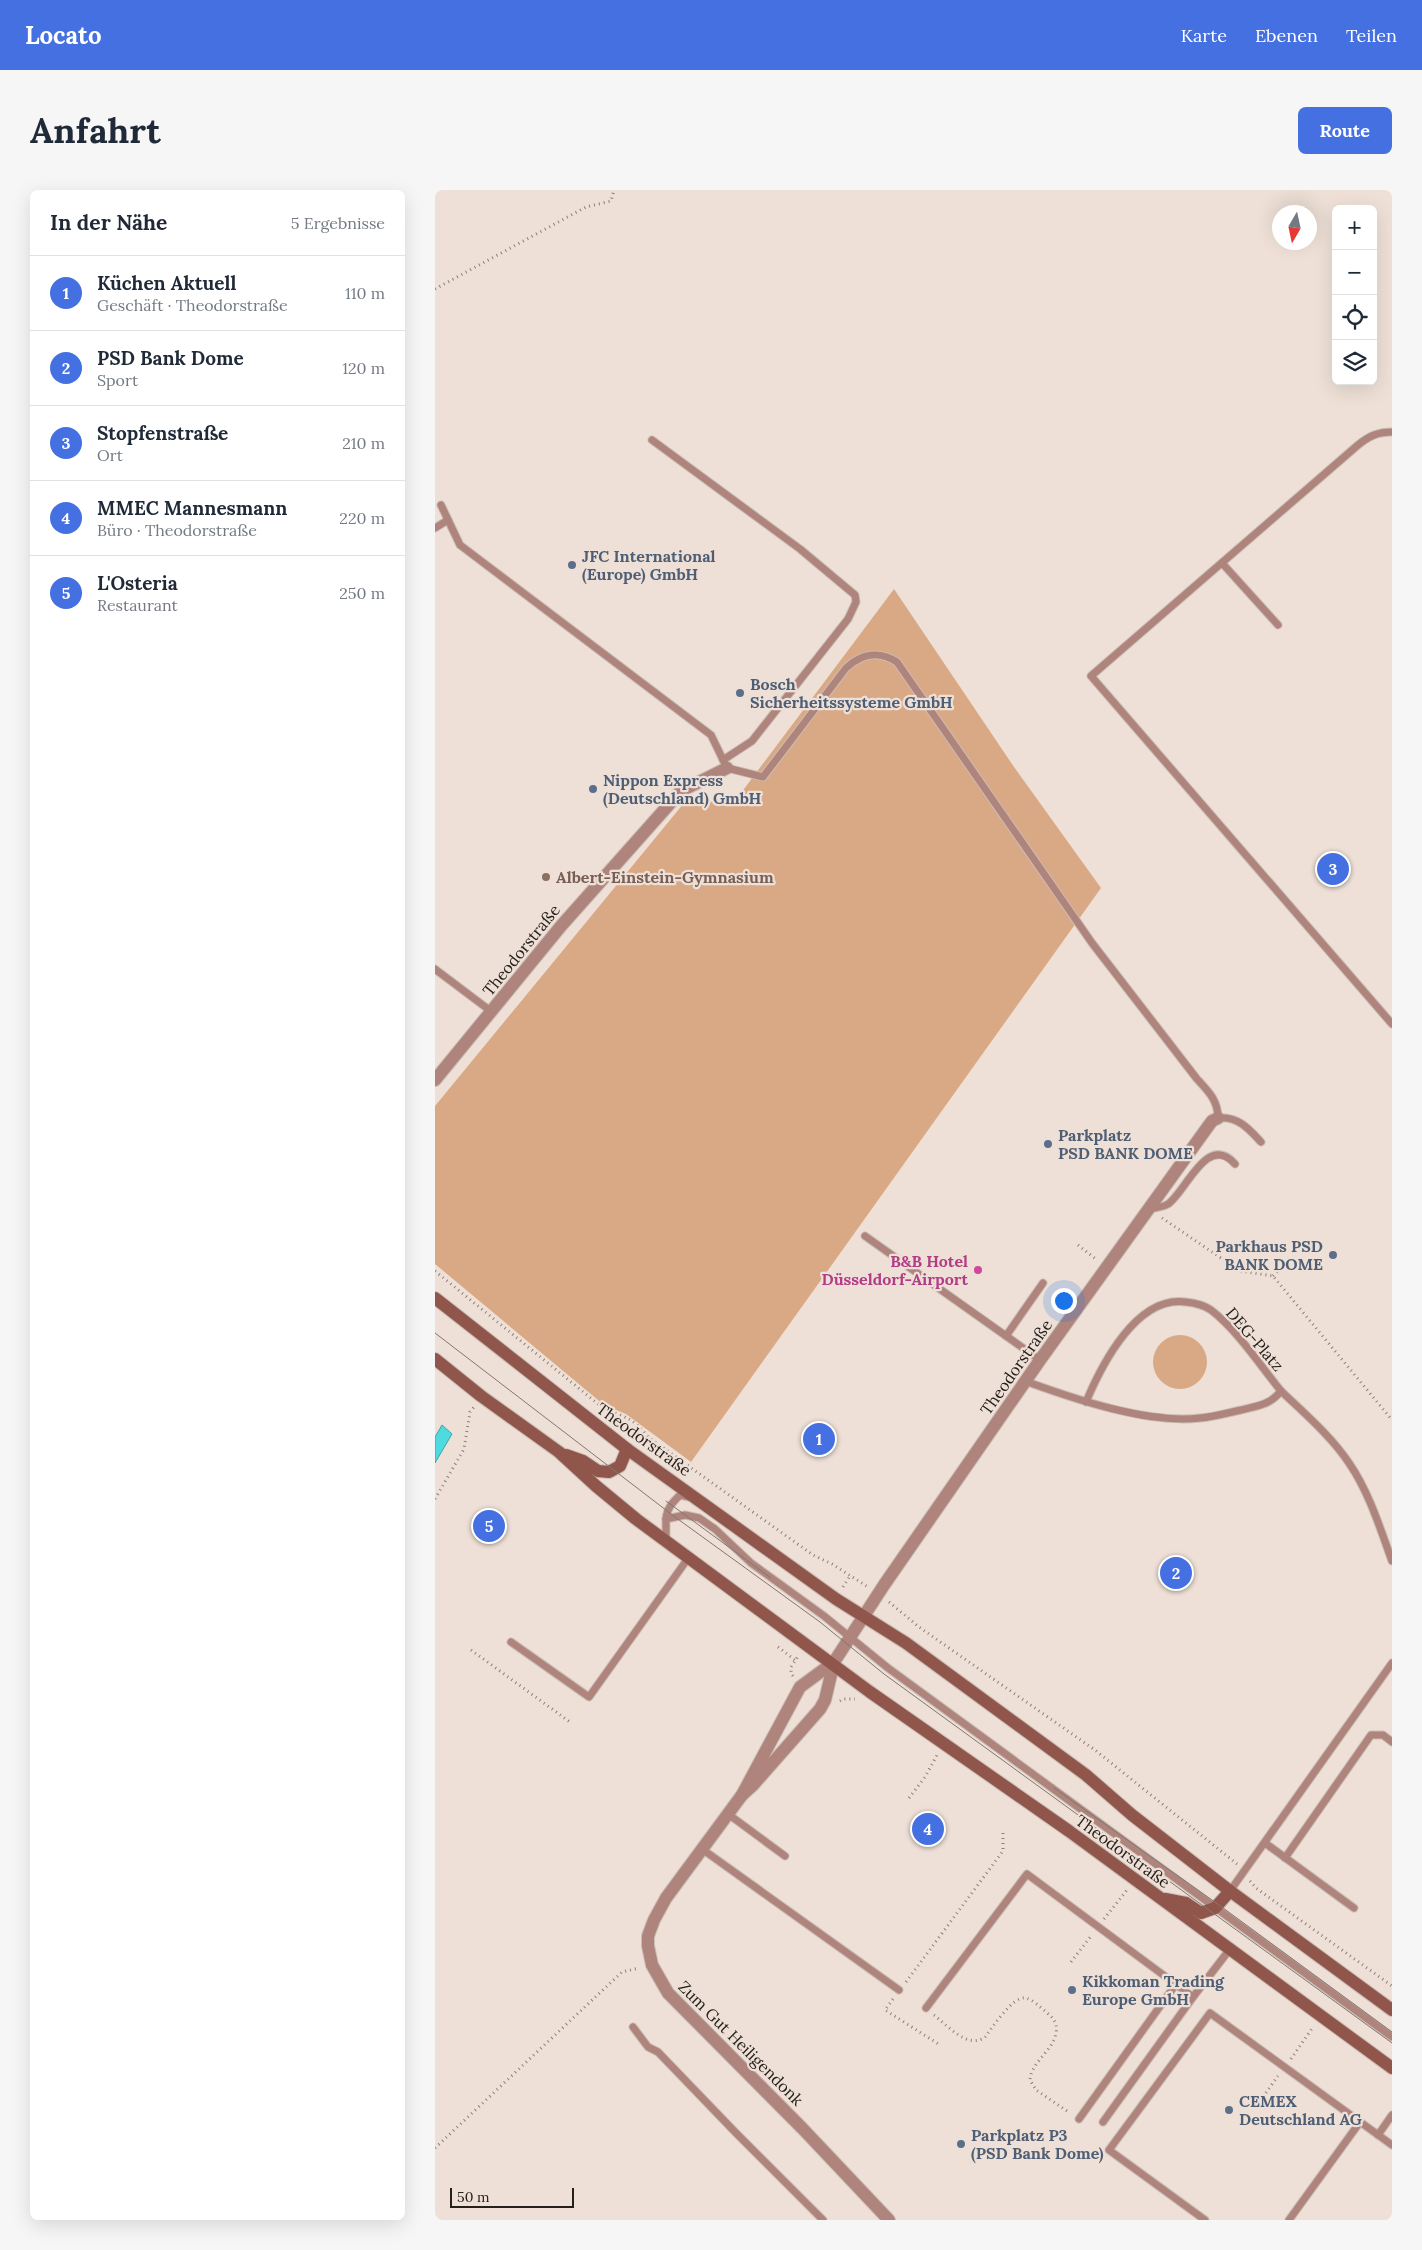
<!DOCTYPE html>
<html lang="de">
<head>
<meta charset="utf-8">
<style>
  :root { --surface:#fff; --page:#f6f6f7; --text:#1f2937; --muted:#747a83; --line:#e0e1e3; --accent:#4570e2 }
  body { margin:0; font-family:Lora,serif; background:var(--page); color:var(--text) }
  .controls { position:absolute; right:15px; top:15px; display:grid; overflow:hidden; border-radius:8px; box-shadow:0 5px 20px #0002 }
  .controls button { width:45px; height:45px; display:grid; place-items:center; padding:0; border:0; border-bottom:1px solid var(--line); background:var(--surface); color:var(--text); font:25px sans-serif }
  .compass { position:absolute; left:837px; top:15px; width:45px; height:45px; border-radius:50%; background:var(--surface); box-shadow:0 5px 20px #0002; rotate:189deg }
  .scale { position:absolute; left:15px; bottom:12px; width:124px; box-sizing:border-box; padding-left:5px; border:2px solid #25201c; border-top:0; font-size:14px; line-height:18px; white-space:nowrap; color:#25201c; -webkit-text-stroke:4px #eee0d6; paint-order:stroke }
  .you { position:absolute; left:628px; top:1110px; width:18px; height:18px; margin:-12px; border:4px solid #fff; border-radius:50%; background:#1a73e8; box-shadow:0 0 0 8px #1a73e833 }
  .badge { display:grid; place-items:center; width:32px; height:32px; border-radius:50%; background:var(--accent); color:#fff; font-size:16px; font-weight:700 }
  .pin { position:absolute; translate:-50% -50%; border:2px solid #fff; box-shadow:0 1px 5px #0006 }
  .list { margin:0; padding:0; list-style:none }
  h2 { display:flex; justify-content:space-between; align-items:center; height:65px; margin:0; padding:0 20px; font-size:21px }
  h2 small { font-size:16px; font-weight:400; color:var(--muted) }
  .list li { display:grid; grid-template-columns:32px 1fr auto; gap:15px; align-items:center; box-sizing:border-box; height:75px; padding:0 20px; border-top:1px solid var(--line) }
  .list b { display:block; font-size:19px; white-space:nowrap }
  .list p { margin:0; font-size:16px; white-space:nowrap; color:var(--muted) }
  .list em { font-size:16px; font-style:normal; color:var(--muted) }
  .icon { flex:none; width:28px; height:28px; fill:none; stroke:currentColor; stroke-width:2; stroke-linecap:round; stroke-linejoin:round }
  .map { position:relative; flex:none; width:957px; height:2030px; overflow:hidden; border-radius:8px }
  header { display:flex; align-items:center; gap:30px; box-sizing:border-box; height:70px; padding:0 25px; background:var(--accent); color:#fff }
  header strong { font-size:24px }
  nav { display:flex; gap:28px; margin-inline-start:auto; font-size:18px }
  .intro { display:flex; align-items:center; justify-content:space-between; box-sizing:border-box; height:120px; padding:0 30px }
  h1 { margin:0; font-size:35px }
  .button { padding:12px 22px; border-radius:8px; background:var(--accent); color:#fff; font-size:18px; font-weight:700 }
  main { display:flex; gap:30px; padding:0 30px }
  aside { flex:1; background:var(--surface); border-radius:8px; box-shadow:0 5px 20px #0002 }
  .map>svg:first-child { display:block }
</style>
</head>
<body>
<header>
<strong>Locato</strong>
<nav><a>Karte</a><a>Ebenen</a><a>Teilen</a></nav>
</header>
<div class="intro"><h1>Anfahrt</h1><a class="button">Route</a></div>
<main>
<aside>
<h2>In der Nähe<small>5 Ergebnisse</small></h2>
<ul class="list">
<li><span class="badge">1</span><div><b>Küchen Aktuell</b><p>Geschäft · Theodorstraße</p></div><em>110 m</em></li>
<li><span class="badge">2</span><div><b>PSD Bank Dome</b><p>Sport</p></div><em>120 m</em></li>
<li><span class="badge">3</span><div><b>Stopfenstraße</b><p>Ort</p></div><em>210 m</em></li>
<li><span class="badge">4</span><div><b>MMEC Mannesmann</b><p>Büro · Theodorstraße</p></div><em>220 m</em></li>
<li><span class="badge">5</span><div><b>L'Osteria</b><p>Restaurant</p></div><em>250 m</em></li>
</ul>
</aside>
<div class="map">
<svg width="957" height="2030" viewBox="0 0 957 2030">
  <rect width="100%" height="100%" fill="#eee0d6"/>
  <g fill="#d9a985">
    <path d="M459 399 579 577 666 698 256 1272 191 1224 169 1215 0 1074V916L249 613 300 611Z"/>
    <circle cx="745" cy="1172" r="27"/>
  </g>
  <path fill="#4fdae0" stroke="#42a2a5" d="M7 1235 17 1244 0 1273V1247Z"/>
  <g fill="none" stroke-linecap="round" stroke-linejoin="round">
    <defs>
      <g id="service">
        <path d="M957 242C943 242 934 246 923 255L656 486 957 834"/>
        <path d="M217 250 365 359 420 405 421 412 413 429 317 551 288 570"/>
        <path d="M6 315 25 355 276 545 292 578 328 587 411 478C426 464 444 460 462 472L657 753 762 889C773 901 783 910 783 928 803 926 814 939 826 952"/>
        <path d="M0 338 13 330"/>
        <path d="M787 373 843 435"/>
        <path d="M0 779 57 822"/>
        <path d="M714 1019C720 1018 729 1017 733 1014 751 1002 772 942 800 974"/>
        <path d="M430 1046 605 1170"/>
        <path d="M571 1146 608 1093"/>
        <path d="M590 1191C639 1209 713 1234 765 1228 778 1227 792 1223 806 1220 822 1216 835 1215 846 1201 825 1175 802 1140 776 1120 769 1115 760 1113 751 1112 702 1105 667 1174 651 1212"/>
        <path d="M846 1201C869 1223 896 1246 914 1273 934 1302 945 1338 957 1371"/>
        <path d="M231 1329C232 1318 237 1313 245 1305L254 1307"/>
        <path d="M231 1350V1329L250 1325 264 1328 280 1339 316 1373 389 1426 453 1478 957 1847"/>
        <path d="M76 1452 154 1507 254 1367"/>
        <path d="M293 1624 350 1666"/>
        <path d="M830 1653 919 1718"/>
        <path d="M267 1659 464 1800"/>
        <path d="M850 1668 936 1545H948L957 1552"/>
        <path d="M795 1701 957 1473"/>
        <path d="M491 1818 592 1684 758 1807"/>
        <path d="M198 1837 213 1857 223 1862 301 1943 388 2030"/>
        <path d="M644 1929 741 1794"/>
        <path d="M668 1932 758 1807 795 1759"/>
        <path d="M943 1945 957 1925"/>
        <path d="M770 2030 674 1960 775 1823 957 1955"/>
        <path d="M854 2030 925 1932"/>
      </g>
      <g id="minor">
        <path d="M0 890 126 736 246 601 292 578"/>
        <path d="M399 1472 365 1497 307 1605 231 1708 219 1730 213 1746V1756L217 1775 233 1803 367 1938 454 2030"/>
        <path d="M307 1605 318 1595 385 1519 390 1510 399 1472 449 1395 605 1170 769 942 777 931 783 928"/>
      </g>
      <g id="secondary">
        <path d="M0 1108 192 1259 401 1409 471 1453 651 1585 697 1625 795 1701 957 1820"/>
        <path d="M0 1169 46 1206 124 1262 161 1296 201 1329 435 1502 634 1641 957 1878"/>
        <path d="M131 1265 148 1271 163 1281 174 1282 185 1276 192 1259"/>
        <path d="M730 1709 751 1713 766 1723 780 1718 795 1701"/>
      </g>
    </defs>
    <use href="#service" stroke="#cabdb5" stroke-width="9"/>
    <use href="#minor" stroke="#cabdb5" stroke-width="14"/>
    <use href="#secondary" stroke="#cabdb5" stroke-width="14"/>
    <g stroke="#8a817a" stroke-width="3" stroke-dasharray="1 4" stroke-linecap="butt">
      <path d="M0 99 151 17 176 11 179 0"/>
      <path d="M727 1028 805 1081 838 1086 957 1230"/>
      <path d="M643 1055 662 1070"/>
      <path d="M0 1081 168 1218C190 1228 197 1226 213 1247L378 1365 397 1374 433 1397"/>
      <path d="M838 1086 846 1078"/>
      <path d="M0 1309 29 1259 35 1222 39 1217"/>
      <path d="M408 1397 415 1386"/>
      <path d="M454 1412 484 1437 660 1560 802 1674"/>
      <path d="M343 1457 360 1470"/>
      <path d="M36 1460 135 1532"/>
      <path d="M358 1486 356 1484V1477L364 1465"/>
      <path d="M405 1511 408 1509H420"/>
      <path d="M474 1608 490 1587 502 1565"/>
      <path d="M815 1691 821 1698 957 1796"/>
      <path d="M669 1729 692 1700"/>
      <path d="M636 1772 656 1746"/>
      <path d="M471 1792 568 1661V1643"/>
      <path d="M458 1809 450 1820 505 1855"/>
      <path d="M499 1825C512 1835 533 1860 550 1847 557 1838 578 1806 590 1808 597 1809 605 1817 610 1821 617 1827 623 1832 621 1843 618 1861 596 1872 595 1890L601 1900 635 1923"/>
      <path d="M856 1869 878 1837"/>
      <path d="M825 1911 843 1886"/>
      <path d="M0 1958 187 1782 204 1778"/>
    </g>
    <use href="#service" stroke="#ae847c" stroke-width="7"/>
    <use href="#minor" stroke="#ae847c" stroke-width="12"/>
    <use href="#secondary" stroke="#90564b" stroke-width="12"/>
    <g stroke="#807770" stroke-width="1">
      <path d="M0 1143 240 1327 385 1432 449 1484 957 1853"/>
      <path d="M231 1311 336 1388"/>
      <path d="M619 1598 784 1715 957 1842"/>
    </g>
  </g>
  <g fill="#5c6f8a" stroke="#eee0d6" stroke-width="2">
    <circle cx="137" cy="375" r="5"/>
    <circle cx="305" cy="503" r="5"/>
    <circle cx="158" cy="599" r="5"/>
    <circle cx="613" cy="954" r="5"/>
    <circle cx="898" cy="1065" r="5"/>
    <circle cx="637" cy="1800" r="5"/>
    <circle cx="794" cy="1920" r="5"/>
    <circle cx="526" cy="1954" r="5"/>
  </g>
  <circle fill="#8d6e63" stroke="#eee0d6" stroke-width="2" cx="111" cy="687" r="5"/>
  <circle fill="#d1479c" stroke="#eee0d6" stroke-width="2" cx="543" cy="1080" r="5"/>
  <g text-anchor="middle" dominant-baseline="central" stroke-width="4.5" stroke-linejoin="round" paint-order="stroke">
    <g font-size="16" font-weight="bold" fill="#4e5e75" stroke="#eee0d6" text-anchor="start">
      <text x="147" y="366">JFC International<tspan x="147" dy="18">(Europe) GmbH</tspan></text>
      <text x="315" y="494">Bosch<tspan x="315" dy="18">Sicherheitssysteme GmbH</tspan></text>
      <text x="168" y="590">Nippon Express<tspan x="168" dy="18">(Deutschland) GmbH</tspan></text>
      <text x="623" y="945">Parkplatz<tspan x="623" dy="18">PSD BANK DOME</tspan></text>
      <text x="888" y="1056" text-anchor="end">Parkhaus PSD<tspan x="888" dy="18">BANK DOME</tspan></text>
      <text x="647" y="1791">Kikkoman Trading<tspan x="647" dy="18">Europe GmbH</tspan></text>
      <text x="804" y="1911">CEMEX<tspan x="804" dy="18">Deutschland AG</tspan></text>
      <text x="536" y="1945">Parkplatz P3<tspan x="536" dy="18">(PSD Bank Dome)</tspan></text>
    </g>
    <g font-size="16" font-weight="bold" fill="#785e54" stroke="#eee0d6" text-anchor="start">
      <text x="121" y="687">Albert-Einstein-Gymnasium</text>
    </g>
    <g font-size="16" fill="#25201c" stroke="#eee0d6">
      <text transform="translate(86 760) rotate(-51)">Theodorstraße</text>
      <text transform="translate(820 1149) rotate(49)">DEG-Platz</text>
      <text transform="translate(581 1177) rotate(-55)">Theodorstraße</text>
      <text transform="translate(209 1249) rotate(36)">Theodorstraße</text>
      <text transform="translate(688 1661) rotate(36)">Theodorstraße</text>
      <text transform="translate(306 1853) rotate(45)">Zum Gut Heiligendonk</text>
    </g>
    <g font-size="16" font-weight="bold" fill="#b23c85" stroke="#eee0d6" text-anchor="end">
      <text x="533" y="1071">B&amp;B Hotel<tspan x="533" dy="18">Düsseldorf-Airport</tspan></text>
    </g>
  </g>
</svg>
<div class="controls">
<button>+</button>
<button>−</button>
<button><svg class="icon" aria-label="locate" viewBox="0 0 24 24"><circle cx="12" cy="12" r="6"/><path d="M12 2v4M12 18v4M2 12h4M18 12h4"/></svg></button>
<button><svg class="icon" aria-label="layers" viewBox="0 0 24 24"><path d="M12 4l9 5-9 5-9-5zM3 14l9 5 9-5"/></svg></button>
</div>
<svg class="compass" viewBox="-18 -18 36 36"><path d="M0-13l5 13h-10z" fill="#e53935"/><path d="M0 13l5-13h-10z" fill="#747a83"/></svg>
<div class="scale">50 m</div>
<div class="you"></div>
<div class="pin badge" style="left:384px;top:1249px">1</div>
<div class="pin badge" style="left:741px;top:1383px">2</div>
<div class="pin badge" style="left:898px;top:679px">3</div>
<div class="pin badge" style="left:493px;top:1639px">4</div>
<div class="pin badge" style="left:54px;top:1336px">5</div>
</div>
</main>
</body>
</html>
